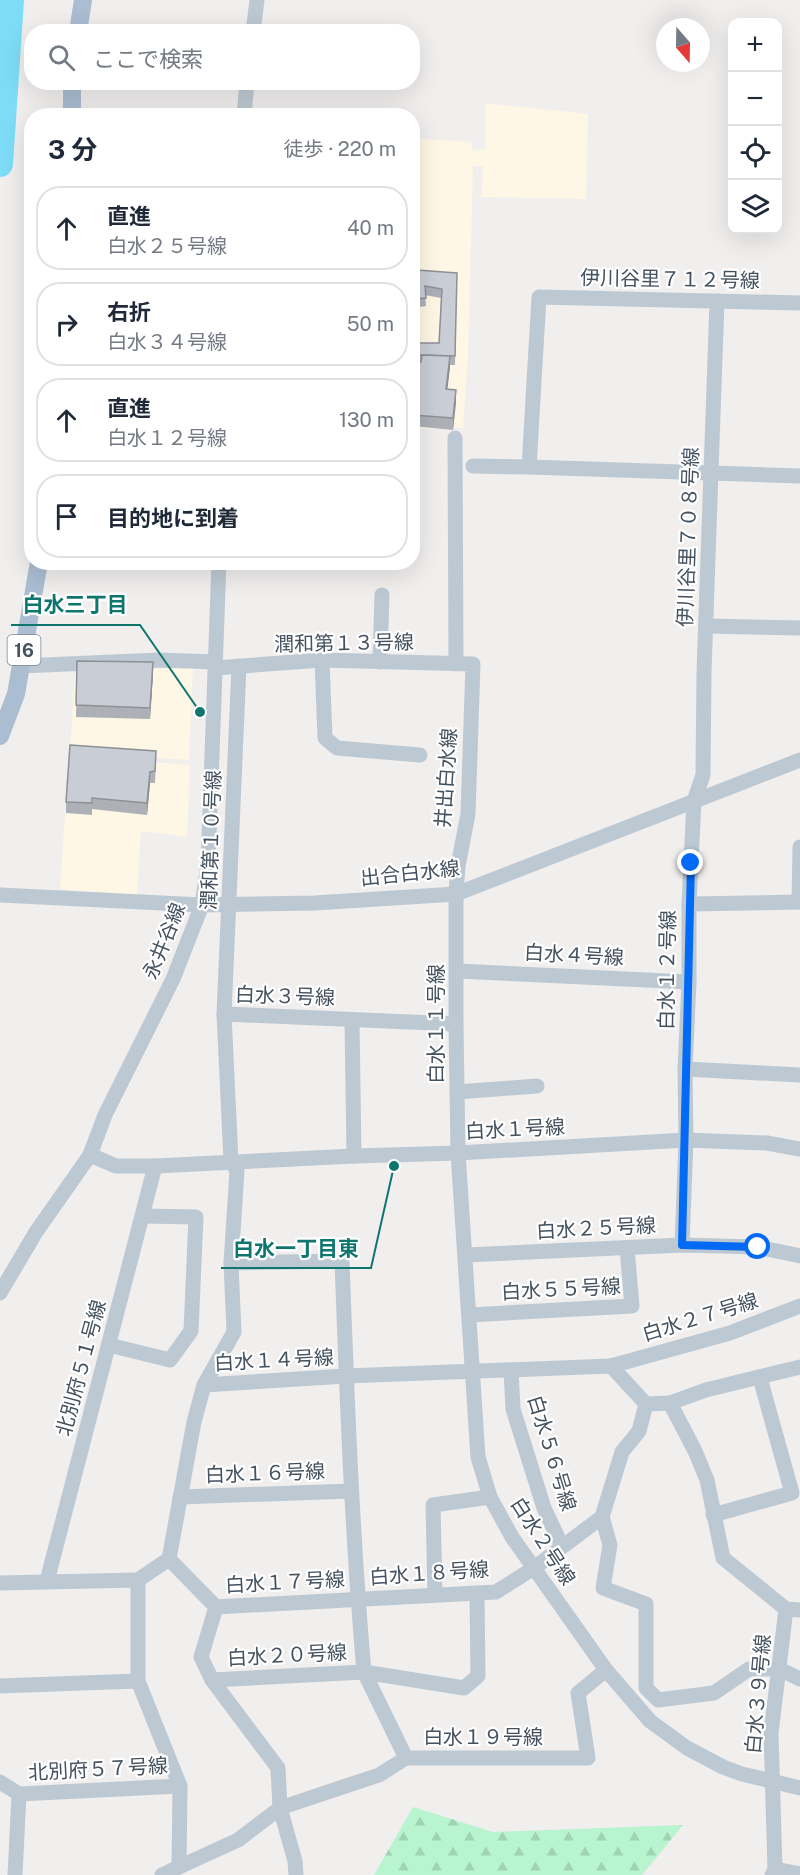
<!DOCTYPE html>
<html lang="ja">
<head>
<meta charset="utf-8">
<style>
  :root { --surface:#fff; --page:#f2f2f3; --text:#1f2937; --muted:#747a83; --line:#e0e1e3 }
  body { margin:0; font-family:"Public Sans","Noto Sans JP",sans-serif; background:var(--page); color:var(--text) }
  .controls { position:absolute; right:18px; top:18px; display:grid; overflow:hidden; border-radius:12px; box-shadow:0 6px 24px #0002 }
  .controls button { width:54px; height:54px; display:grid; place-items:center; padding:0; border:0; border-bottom:2px solid var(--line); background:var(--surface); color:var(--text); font:30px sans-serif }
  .compass { position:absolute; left:656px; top:18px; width:54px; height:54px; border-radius:50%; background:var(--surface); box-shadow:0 6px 24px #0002; rotate:160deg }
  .stop { position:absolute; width:18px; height:18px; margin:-14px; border:4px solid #036af6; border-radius:50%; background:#fff }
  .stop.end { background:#036af6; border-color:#fff; box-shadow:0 2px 6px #0008 }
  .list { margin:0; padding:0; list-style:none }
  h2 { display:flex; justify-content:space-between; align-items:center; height:78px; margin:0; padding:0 24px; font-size:26px }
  h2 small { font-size:20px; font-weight:400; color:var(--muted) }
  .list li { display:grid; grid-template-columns:39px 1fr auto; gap:18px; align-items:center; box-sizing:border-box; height:84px; margin:0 12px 12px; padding:0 12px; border:2px solid var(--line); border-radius:24px }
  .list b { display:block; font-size:22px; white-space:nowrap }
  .list p { margin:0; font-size:20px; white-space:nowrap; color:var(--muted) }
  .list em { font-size:20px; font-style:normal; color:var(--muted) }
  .icon { flex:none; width:33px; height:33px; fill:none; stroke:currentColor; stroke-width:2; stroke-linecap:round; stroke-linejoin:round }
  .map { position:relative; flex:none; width:800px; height:1875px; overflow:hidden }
  .search { position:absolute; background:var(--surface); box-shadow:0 6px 24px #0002; left:24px; top:24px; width:396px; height:66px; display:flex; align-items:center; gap:15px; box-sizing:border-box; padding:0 21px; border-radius:24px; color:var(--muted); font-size:22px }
  .panel { position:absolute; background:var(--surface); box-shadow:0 6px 24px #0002; left:24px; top:108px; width:396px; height:462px; border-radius:24px }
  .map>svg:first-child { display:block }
</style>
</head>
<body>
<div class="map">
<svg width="800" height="1875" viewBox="0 0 800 1875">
  <defs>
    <pattern id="forest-firs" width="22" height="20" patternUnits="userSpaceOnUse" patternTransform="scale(1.5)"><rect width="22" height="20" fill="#b7f4cf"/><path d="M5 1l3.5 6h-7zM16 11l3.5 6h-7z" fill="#9fd3b4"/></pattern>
  </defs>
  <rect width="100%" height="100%" fill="#f1eeee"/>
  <g fill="#fef7e5">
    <path d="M485 103 588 114 586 199 481 197 483 166H473L468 355 463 428 413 429 412 138 472 142V150L485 149Z"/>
    <path d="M193 667 189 760 70 752 75 672Z"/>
    <path d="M69 756 190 765 187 837 141 831 137 895 60 889Z"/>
  </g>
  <path fill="url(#forest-firs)" d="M413 1807 493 1832 683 1825 642 1875H374Z"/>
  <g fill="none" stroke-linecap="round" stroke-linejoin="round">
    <path stroke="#7edcf7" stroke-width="26" d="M0 164 11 0"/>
    <g stroke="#bdc9d2" stroke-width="15">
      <path d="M253 32 257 0"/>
      <path d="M244 116 247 82"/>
      <path d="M455 438 456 664"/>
      <path d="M473 466 529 467 800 476"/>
      <path d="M529 467 539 297 800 303"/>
      <path d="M706 626 800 628"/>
      <path d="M322 660 325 738 337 748 420 755"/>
      <path d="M380 662 382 595"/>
      <path d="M21 666 159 660 215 662"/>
      <path d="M215 668 322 660 473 664 468 814 458 866 456 894V1024L458 1153 478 1457 490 1497 512 1537 606 1670 650 1721 687 1748 723 1767 742 1774 800 1788"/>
      <path d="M0 895 202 905 315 903 456 894 800 760"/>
      <path d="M799 902 800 847"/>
      <path d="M689 904 800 902"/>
      <path d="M457 971 689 982"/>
      <path d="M224 1014 239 666"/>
      <path d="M352 1020 354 1156"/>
      <path d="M685 1069 800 1075"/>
      <path d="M457 1092 537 1086"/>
      <path d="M90 1155 116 1166H155L354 1156 458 1153 686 1140 767 1143 800 1149"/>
      <path d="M682 1245 686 1140 685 1069 689 982V904L694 801 703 775 704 672 717 301"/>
      <path d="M466 1255 682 1245 758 1247 800 1256"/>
      <path d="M0 1293 36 1232 90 1155 105 1115 173 979 202 905 208 864 219 562"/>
      <path d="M469 1315 632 1306 627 1248"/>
      <path d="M109 1345 170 1360 191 1331 196 1217 143 1216"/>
      <path d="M611 1366 730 1333 800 1306"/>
      <path d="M511 1370 513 1409 544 1508 562 1546"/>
      <path d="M204 1385 346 1376 611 1366 646 1404 670 1403 695 1451 707 1480 723 1558 786 1609 800 1610"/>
      <path d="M670 1403 706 1390 800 1367"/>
      <path d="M180 1497 351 1491"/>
      <path d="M713 1515 792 1493 760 1378"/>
      <path d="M602 1517 610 1545 603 1588 646 1604V1688L658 1700 714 1693 749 1669H779L800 1679"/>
      <path d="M138 1580 169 1559"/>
      <path d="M47 1581 155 1166"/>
      <path d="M0 1583 138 1580V1681L180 1786 179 1867 162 1875"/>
      <path d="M435 1595 433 1505 490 1497"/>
      <path d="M216 1607 496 1592 534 1568 602 1517 622 1452 639 1431 646 1404"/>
      <path d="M364 1672 464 1688 478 1676 477 1593"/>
      <path d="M364 1672 406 1758"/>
      <path d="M212 1680 364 1672C352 1535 347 1398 342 1261L231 1263"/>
      <path d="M0 1686 138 1681"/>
      <path d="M0 1782 19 1794 15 1875"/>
      <path d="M19 1794 180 1786"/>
      <path d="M179 1867 238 1840 280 1808 379 1775 406 1758H588L578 1693 606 1670"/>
      <path d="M775 1869 800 1874"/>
      <path d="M296 1875 295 1861 280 1808 278 1768 212 1680 201 1657 216 1607 169 1559 194 1422 204 1385 234 1332 231 1263 237 1171 231 1161 224 1014 456 1024"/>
      <path d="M772 1875 775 1869 771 1733 786 1609"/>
    </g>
    <g stroke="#aabdd1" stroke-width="18">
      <path d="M78 32 83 0"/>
      <path d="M72 116V82"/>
      <path d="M0 736 16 694 39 562"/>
    </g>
  </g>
  <g fill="#adb0b7">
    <path d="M417 270 457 273 455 365H450L447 389 456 402 453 430 412 426V343H439L441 298 425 295 426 306 413 308V299Z"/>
    <path d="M77 661 153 673 150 719 76 717Z"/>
    <path d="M156 763 155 783H150L147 815 92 809V815L66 813V802Z"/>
  </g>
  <g fill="#8d9095">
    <path d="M450 356V368L446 401V389Z"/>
    <path d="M456 390V402L453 430V418Z"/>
    <path d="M153 662V673L150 719V708Z"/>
    <path d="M150 772V783L147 815V803Z"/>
  </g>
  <g fill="#c9cdd5" stroke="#8d9095" stroke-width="1.5">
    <path d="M417 270 457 273 455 356 412 355V343H439L442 289 425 286 426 298 413 299Z"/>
    <path d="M422 355 450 356 446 389 456 390 453 418 412 415V362H421Z"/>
    <path d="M77 661 153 662 150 708 76 705Z"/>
    <path d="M70 745 156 751 155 771 150 772 147 803 92 798V803L66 802Z"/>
  </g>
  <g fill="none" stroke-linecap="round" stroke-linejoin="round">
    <path stroke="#036af6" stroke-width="8" d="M691 863 682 1245 758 1247"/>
  </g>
  <g text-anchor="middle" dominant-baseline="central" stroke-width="4.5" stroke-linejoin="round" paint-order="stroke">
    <rect fill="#fff" stroke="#7c858e" stroke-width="1.5" x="7.5" y="635" width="33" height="30" rx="4.5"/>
    <g font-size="18" font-weight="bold" fill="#44515e">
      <text x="24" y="650">16</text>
    </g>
    <g font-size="20" fill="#44515e" stroke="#fff">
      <text transform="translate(670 279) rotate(1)">伊川谷里７１２号線</text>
      <text transform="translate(688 537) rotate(-88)">伊川谷里７０８号線</text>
      <text transform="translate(344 643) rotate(-1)">潤和第１３号線</text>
      <text transform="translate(446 778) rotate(-86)">井出白水線</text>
      <text transform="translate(211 840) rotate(-88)">潤和第１０号線</text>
      <text transform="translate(410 873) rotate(-6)">出合白水線</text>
      <text transform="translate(164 941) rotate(-68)">永井谷線</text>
      <text transform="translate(574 955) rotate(3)">白水４号線</text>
      <text transform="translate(667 970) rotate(-89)">白水１２号線</text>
      <text transform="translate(285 996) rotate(2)">白水３号線</text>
      <text transform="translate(436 1024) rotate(-90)">白水１１号線</text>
      <text transform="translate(515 1129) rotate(-3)">白水１号線</text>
      <text transform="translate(596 1228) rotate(-3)">白水２５号線</text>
      <text transform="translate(561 1289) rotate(-3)">白水５５号線</text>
      <text transform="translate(700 1317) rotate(-17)">白水２７号線</text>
      <text transform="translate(274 1360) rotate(-3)">白水１４号線</text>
      <text transform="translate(81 1368) rotate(-75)">北別府５１号線</text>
      <text transform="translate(552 1453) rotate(73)">白水５６号線</text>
      <text transform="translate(265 1473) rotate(-2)">白水１６号線</text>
      <text transform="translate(543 1541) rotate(57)">白水２号線</text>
      <text transform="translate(429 1573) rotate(-4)">白水１８号線</text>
      <text transform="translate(285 1582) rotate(-3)">白水１７号線</text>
      <text transform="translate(287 1655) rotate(-3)">白水２０号線</text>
      <text transform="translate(758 1694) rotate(-85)">白水３９号線</text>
      <text x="483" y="1737">白水１９号線</text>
      <text transform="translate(98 1769) rotate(-3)">北別府５７号線</text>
    </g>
  </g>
  <path fill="none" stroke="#0f766e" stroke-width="2" d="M200 712L140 625H11M394 1166L371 1268H221"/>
  <g fill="#0f766e" stroke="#fff" stroke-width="2">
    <circle cx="200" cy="712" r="6"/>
    <circle cx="394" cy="1166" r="6"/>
  </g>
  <g font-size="21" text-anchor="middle" font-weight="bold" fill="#0f766e" stroke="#fff" stroke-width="4.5" stroke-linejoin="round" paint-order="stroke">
    <text x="75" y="612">白水三丁目</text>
    <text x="296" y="1256">白水一丁目東</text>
  </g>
</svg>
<div class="controls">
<button>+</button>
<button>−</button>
<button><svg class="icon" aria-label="locate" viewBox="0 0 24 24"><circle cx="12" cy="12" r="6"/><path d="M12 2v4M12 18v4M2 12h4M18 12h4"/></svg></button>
<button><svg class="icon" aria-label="layers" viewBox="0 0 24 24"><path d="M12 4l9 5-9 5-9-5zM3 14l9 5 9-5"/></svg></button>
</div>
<svg class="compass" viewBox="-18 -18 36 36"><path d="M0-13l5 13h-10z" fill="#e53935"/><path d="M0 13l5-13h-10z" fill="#747a83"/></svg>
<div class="stop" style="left:758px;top:1247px"></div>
<div class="stop end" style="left:691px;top:863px"></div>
<div class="search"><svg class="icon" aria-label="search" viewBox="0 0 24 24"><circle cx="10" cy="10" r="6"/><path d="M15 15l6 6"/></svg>ここで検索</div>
<section class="panel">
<h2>3 分<small>徒歩 · 220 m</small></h2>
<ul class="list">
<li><svg class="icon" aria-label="ahead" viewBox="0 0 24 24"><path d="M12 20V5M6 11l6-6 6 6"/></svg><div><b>直進</b><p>白水２５号線</p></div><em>40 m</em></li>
<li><svg class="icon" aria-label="right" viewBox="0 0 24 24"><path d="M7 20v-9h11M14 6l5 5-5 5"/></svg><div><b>右折</b><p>白水３４号線</p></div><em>50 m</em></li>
<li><svg class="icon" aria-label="ahead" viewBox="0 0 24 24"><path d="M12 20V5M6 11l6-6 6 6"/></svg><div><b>直進</b><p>白水１２号線</p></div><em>130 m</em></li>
<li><svg class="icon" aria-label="arrive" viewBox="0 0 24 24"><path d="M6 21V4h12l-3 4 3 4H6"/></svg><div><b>目的地に到着</b></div></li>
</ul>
</section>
</div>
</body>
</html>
